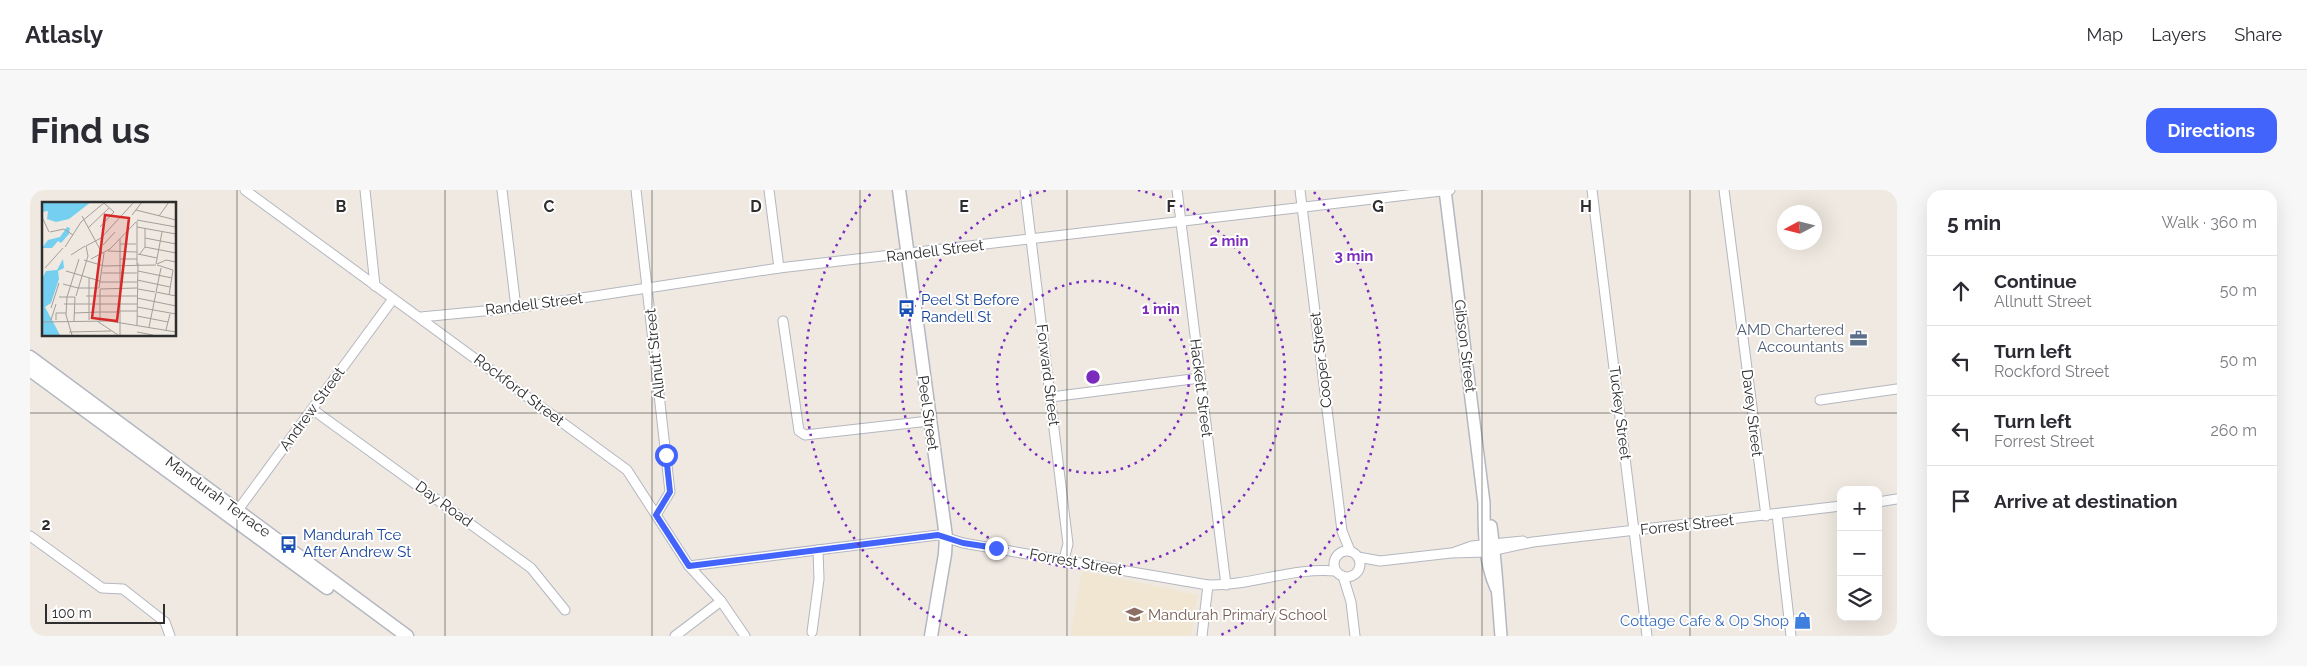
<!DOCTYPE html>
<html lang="en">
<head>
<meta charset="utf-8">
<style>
  :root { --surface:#fff; --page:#f7f7f7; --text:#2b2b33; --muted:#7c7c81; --line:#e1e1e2; --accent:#4264fb }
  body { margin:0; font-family:Raleway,sans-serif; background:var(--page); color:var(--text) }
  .controls { position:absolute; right:15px; bottom:15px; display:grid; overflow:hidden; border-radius:10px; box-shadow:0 5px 20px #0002 }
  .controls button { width:45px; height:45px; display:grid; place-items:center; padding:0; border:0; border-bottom:1px solid var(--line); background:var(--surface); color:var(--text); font:25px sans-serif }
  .compass { position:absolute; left:1747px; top:15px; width:45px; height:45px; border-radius:50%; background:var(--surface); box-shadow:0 5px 20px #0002; rotate:263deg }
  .scale { position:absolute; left:15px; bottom:12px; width:120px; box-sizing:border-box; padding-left:5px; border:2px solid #2e2e2e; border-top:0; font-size:14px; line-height:18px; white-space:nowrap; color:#2e2e2e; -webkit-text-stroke:4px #fff; paint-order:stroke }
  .stop { position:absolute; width:15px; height:15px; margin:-11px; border:4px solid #4264fb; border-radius:50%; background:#fff }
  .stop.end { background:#4264fb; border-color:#fff; box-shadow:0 1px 5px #0008 }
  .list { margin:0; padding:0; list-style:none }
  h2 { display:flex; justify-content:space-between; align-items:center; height:65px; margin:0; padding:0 20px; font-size:21px }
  h2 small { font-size:16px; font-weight:400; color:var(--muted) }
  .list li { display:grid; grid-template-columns:32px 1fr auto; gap:15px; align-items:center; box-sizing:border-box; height:70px; padding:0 20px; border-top:1px solid var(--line) }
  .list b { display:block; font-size:19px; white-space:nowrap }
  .list p { margin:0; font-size:16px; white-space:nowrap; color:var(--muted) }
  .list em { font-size:16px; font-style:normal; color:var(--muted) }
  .icon { flex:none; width:28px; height:28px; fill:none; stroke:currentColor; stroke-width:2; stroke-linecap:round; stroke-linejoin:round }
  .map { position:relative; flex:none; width:1867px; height:446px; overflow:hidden; border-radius:15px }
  header { display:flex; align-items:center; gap:30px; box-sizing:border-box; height:70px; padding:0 25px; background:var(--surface); border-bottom:1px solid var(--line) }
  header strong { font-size:24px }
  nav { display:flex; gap:28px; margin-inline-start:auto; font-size:18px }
  .intro { display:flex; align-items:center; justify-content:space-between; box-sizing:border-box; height:120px; padding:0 30px }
  h1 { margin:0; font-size:35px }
  .button { padding:12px 22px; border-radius:15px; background:var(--accent); color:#fff; font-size:18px; font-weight:700 }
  main { display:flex; gap:30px; padding:0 30px }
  aside { flex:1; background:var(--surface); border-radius:15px; box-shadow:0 5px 20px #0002 }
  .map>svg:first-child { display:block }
</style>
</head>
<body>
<header>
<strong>Atlasly</strong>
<nav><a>Map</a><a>Layers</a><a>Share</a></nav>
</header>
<div class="intro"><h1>Find us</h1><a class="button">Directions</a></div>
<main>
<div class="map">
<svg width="1867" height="446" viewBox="0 0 1867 446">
  <rect width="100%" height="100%" fill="#efe9e1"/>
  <path fill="#f0e6d1" d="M1052 381 1168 405 1161 446H1040Z"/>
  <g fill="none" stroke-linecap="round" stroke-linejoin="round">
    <defs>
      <g id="minor">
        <path d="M215 0 597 280 659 376 691 411 715 446"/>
        <path d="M335 0 345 96"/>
        <path d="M472 0 486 118"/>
        <path d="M606 0 640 302 626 325"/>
        <path d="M739 0 749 78"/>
        <path d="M995 0 1038 354 1034 369"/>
        <path d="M1147 0 1196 395"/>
        <path d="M1270 0 1312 341 1320 361"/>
        <path d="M1562 0 1617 446"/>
        <path d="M1694 0 1736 326"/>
        <path d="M391 127 486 118 749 78 1420 0"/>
        <path d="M753 131 769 241 775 245 899 231"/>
        <path d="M1021 207 1170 188"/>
        <path d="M1790 210 1867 199"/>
        <path d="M282 219 501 378 535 420"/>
        <path d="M1848 312 1867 309"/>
        <path d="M205 324 363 109"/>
        <path d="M1747 324 1761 446"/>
        <path d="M0 346 72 398 93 399 135 432 140 446"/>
        <circle cx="1317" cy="374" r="13"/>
        <path d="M1425 362 1442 356 1493 351"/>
        <path d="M1328 367 1350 371 1421 363 1456 362 1503 352 1811 316"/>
        <path d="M659 376 908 345 933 353 1178 395C1221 396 1262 377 1306 381"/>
        <path d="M1313 386 1321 412 1325 446"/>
        <path d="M782 442 789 389 788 360"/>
        <path d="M645 446 691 411"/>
        <path d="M1172 446 1178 395"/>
      </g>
      <g id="tertiary">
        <path d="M1415 0 1454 313C1454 342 1454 371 1466 398"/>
        <path d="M1461 336C1466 373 1468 409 1471 446"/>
      </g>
      <g id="secondary">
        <path d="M869 0 916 347 915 364 901 446"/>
        <path d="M0 167 377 446"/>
        <path d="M0 180 297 398"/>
      </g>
    </defs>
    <use href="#minor" stroke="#b4b7c1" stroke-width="11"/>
    <use href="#tertiary" stroke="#b4b7c1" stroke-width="14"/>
    <use href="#secondary" stroke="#b4b7c1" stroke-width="15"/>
    <use href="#minor" stroke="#fff" stroke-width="9"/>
    <use href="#tertiary" stroke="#fff" stroke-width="11"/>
    <use href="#secondary" stroke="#fff" stroke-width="12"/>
  </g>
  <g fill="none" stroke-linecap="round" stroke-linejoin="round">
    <path stroke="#4264fb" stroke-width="6" d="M636 265 640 302 626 325 659 376 908 345 933 353 966 358"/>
  </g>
  <path fill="none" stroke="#2e2e2e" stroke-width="1" stroke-opacity="0.55" d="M207 0V446M415 0V446M622 0V446M830 0V446M1037 0V446M1245 0V446M1452 0V446M1660 0V446M0 223H1867"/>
  <g fill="none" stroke="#7b2cbf" stroke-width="2.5" stroke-dasharray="2.5 5">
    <circle cx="1063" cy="187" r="96"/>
    <path d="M1108 0A192 192 0 1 1 1018 0"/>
    <path d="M937 446A288 288 0 0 1 842 2M1284 2A288 288 0 0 1 1189 446"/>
  </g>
  <defs>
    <symbol id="bus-bare" viewBox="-9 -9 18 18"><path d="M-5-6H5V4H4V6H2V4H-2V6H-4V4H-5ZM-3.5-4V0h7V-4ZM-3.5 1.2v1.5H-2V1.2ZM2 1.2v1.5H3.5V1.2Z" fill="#1a4fb4" stroke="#fff" stroke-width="2.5" paint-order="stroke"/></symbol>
    <symbol id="office-bare" viewBox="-9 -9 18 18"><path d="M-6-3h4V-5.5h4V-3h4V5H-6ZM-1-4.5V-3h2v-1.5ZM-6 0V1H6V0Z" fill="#5c6f8a" stroke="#fff" stroke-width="2.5" paint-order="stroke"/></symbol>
    <symbol id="school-bare" viewBox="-9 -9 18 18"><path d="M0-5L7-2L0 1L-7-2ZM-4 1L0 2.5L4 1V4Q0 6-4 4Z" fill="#8d6e63" stroke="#fff" stroke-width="2.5" paint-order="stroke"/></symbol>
    <symbol id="shop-bare" viewBox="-9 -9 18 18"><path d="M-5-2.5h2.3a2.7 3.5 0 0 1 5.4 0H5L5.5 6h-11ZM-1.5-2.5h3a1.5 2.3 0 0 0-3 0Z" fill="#3f7fe0" stroke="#fff" stroke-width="2.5" paint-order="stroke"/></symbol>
  </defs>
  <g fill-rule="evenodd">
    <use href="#bus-bare" x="864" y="106" width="25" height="25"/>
    <use href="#office-bare" x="1816" y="136" width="25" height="25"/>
    <use href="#bus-bare" x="246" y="342" width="25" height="25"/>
    <use href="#school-bare" x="1092" y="412" width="25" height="25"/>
    <use href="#shop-bare" x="1760" y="418" width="25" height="25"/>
  </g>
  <g text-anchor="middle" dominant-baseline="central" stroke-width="4" stroke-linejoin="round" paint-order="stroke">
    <g font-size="15" fill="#2e2e2e" stroke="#fff">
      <text transform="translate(905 61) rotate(-7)">Randell Street</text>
      <text transform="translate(504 114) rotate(-7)">Randell Street</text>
      <text transform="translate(1435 156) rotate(83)">Gibson Street</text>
      <text transform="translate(625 164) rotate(-96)">Allnutt Street</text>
      <text transform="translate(1291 170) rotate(-97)">Cooper Street</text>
      <text transform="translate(1018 185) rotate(83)">Forward Street</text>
      <text transform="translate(1171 198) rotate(83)">Hackett Street</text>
      <text transform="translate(489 200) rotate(37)">Rockford Street</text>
      <text transform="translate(282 219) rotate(-54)">Andrew Street</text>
      <text transform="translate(898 223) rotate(82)">Peel Street</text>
      <text transform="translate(1590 223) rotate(83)">Tuckey Street</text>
      <text transform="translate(1722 223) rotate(83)">Davey Street</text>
      <text transform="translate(188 307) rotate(36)">Mandurah Terrace</text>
      <text transform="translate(414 314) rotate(36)">Day Road</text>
      <text transform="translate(1657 335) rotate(-6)">Forrest Street</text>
      <text transform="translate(1046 372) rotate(10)">Forrest Street</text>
    </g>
    <g font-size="15" fill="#164399" stroke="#fff" text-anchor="start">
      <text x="891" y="110">Peel St Before<tspan x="891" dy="17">Randell St</tspan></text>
      <text x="273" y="345">Mandurah Tce<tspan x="273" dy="17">After Andrew St</tspan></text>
    </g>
    <g font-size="15" fill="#4e5e75" stroke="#fff" text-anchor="end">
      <text x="1814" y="140">AMD Chartered<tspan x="1814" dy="17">Accountants</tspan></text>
    </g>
    <g font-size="15" fill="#785e54" stroke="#fff" text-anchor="start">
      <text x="1118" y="425">Mandurah Primary School</text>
    </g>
    <g font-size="15" fill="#366cbe" stroke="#fff" text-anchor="end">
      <text x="1759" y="431">Cottage Cafe &amp; Op Shop</text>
    </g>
  </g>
  <g transform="translate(12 12)">
    <rect width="134" height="134" fill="#efe9e1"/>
    <path d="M0 0H49L27 17 14 20 5 17 6 9 0 10ZM25 25 28 26 27 32 19 41 16 39 10 46H0L6 38 18 35ZM21 57 22 66 16 69 17 77 9 101 3 105 18 133H0V77L4 69 15 68Z" fill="#75cff0"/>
    <path fill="none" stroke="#a29e99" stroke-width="1" d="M94 8 134 18M90 13 100 0M40 14 60 51M117 14 127 0M0 15 7 30M95 18 134 25M58 25 72 10 62 1M95 25 134 32M46 26 67 6M8 30 22 27 31 33M103 36 134 42M78 42H94M61 43 73 30M44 44 59 36 92 0M23 45 39 20 63 0M103 45 134 51M66 49 95 50M96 52 115 56M29 53 43 44M97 53 103 45V26M49 57 68 47 94 20M78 57H95M42 58 62 64 114 63M114 62 120 30M115 62 124 58 134 60M95 63V19M115 63 131 68 127 93M3 66 21 46M24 69 58 79M96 69 130 76M60 71H95M95 78 128 85M57 80H95M21 82 36 86H57M57 86 62 51M58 87 95 86M96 87 113 90M114 90 119 66M114 90 134 94M34 94 46 54 44 44M44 94H95M17 95H33M95 96 134 104M22 102H95M95 105 134 112M9 106 17 81M78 109H95M58 110H78M32 111 58 110M24 113 25 95 37 57M24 113 30 133M95 114 126 120M9 118 14 102M14 118V111H24M47 118V76M32 119 33 95M55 119 76 133M58 119V87M0 120 67 119 134 130M95 123 96 61M107 125 114 91M124 128 128 112M27 130 69 129M95 130 111 133M78 133V37"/>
    <path fill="#d62828" fill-opacity="0.15" stroke="#d62828" stroke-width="2.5" d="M63 13 87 16 75 119 50 116Z"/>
    <rect width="134" height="134" fill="none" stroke="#2e2e2e" stroke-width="2.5"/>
  </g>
  <g font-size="16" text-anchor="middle" font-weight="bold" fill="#2e2e2e" stroke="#fff" stroke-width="4" stroke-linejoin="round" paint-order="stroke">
    <text x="311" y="22">B</text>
    <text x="519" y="22">C</text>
    <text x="726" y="22">D</text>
    <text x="934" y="22">E</text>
    <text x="1141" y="22">F</text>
    <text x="1348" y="22">G</text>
    <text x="1556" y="22">H</text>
    <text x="16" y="340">2</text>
  </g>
  <circle cx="1063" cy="187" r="8" fill="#7b2cbf" stroke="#fff" stroke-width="2.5"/>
  <g font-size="15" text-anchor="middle" font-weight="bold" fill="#7b2cbf" stroke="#fff" stroke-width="4" stroke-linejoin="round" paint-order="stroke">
    <text x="1199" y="56">2 min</text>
    <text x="1324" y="71">3 min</text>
    <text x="1131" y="124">1 min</text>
  </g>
</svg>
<div class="controls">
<button>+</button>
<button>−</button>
<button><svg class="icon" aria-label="layers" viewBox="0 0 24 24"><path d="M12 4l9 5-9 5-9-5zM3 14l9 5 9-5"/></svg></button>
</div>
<svg class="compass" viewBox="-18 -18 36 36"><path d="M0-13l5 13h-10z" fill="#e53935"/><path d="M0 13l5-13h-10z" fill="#7c7c81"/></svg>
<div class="scale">100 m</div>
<div class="stop" style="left:636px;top:265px"></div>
<div class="stop end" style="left:966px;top:358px"></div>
</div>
<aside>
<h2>5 min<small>Walk · 360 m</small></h2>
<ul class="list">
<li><svg class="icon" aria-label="ahead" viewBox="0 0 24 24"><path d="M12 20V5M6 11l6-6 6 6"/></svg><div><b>Continue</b><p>Allnutt Street</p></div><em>50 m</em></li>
<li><svg class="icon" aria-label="left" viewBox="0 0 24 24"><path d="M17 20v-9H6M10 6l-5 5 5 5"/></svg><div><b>Turn left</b><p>Rockford Street</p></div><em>50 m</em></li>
<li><svg class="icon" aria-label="left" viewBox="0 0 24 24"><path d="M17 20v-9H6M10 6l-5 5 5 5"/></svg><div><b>Turn left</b><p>Forrest Street</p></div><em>260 m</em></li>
<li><svg class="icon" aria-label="arrive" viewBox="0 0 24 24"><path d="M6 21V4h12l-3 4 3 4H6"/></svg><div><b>Arrive at destination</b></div></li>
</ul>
</aside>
</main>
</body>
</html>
